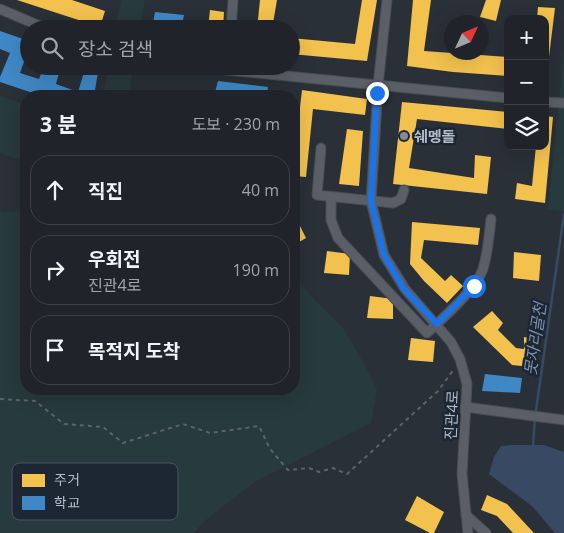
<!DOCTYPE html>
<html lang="ko">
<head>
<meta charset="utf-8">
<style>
  :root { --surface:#20242a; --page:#2d3036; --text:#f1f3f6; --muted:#a2a4a8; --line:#3d4147 }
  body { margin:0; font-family:"Open Sans","Noto Sans KR",sans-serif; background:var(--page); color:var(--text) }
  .controls { position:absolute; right:15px; top:15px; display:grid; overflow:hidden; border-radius:10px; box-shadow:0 5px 20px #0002 }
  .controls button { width:45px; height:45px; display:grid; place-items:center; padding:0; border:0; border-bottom:1px solid var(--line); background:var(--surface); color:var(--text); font:25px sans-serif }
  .compass { position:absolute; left:444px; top:15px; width:45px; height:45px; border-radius:50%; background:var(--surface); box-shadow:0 5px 20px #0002; rotate:46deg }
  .stop { position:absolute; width:15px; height:15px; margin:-11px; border:4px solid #1a73e8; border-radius:50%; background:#fff }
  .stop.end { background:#1a73e8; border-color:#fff; box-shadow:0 1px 5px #0008 }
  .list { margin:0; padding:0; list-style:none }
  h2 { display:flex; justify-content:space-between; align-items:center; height:65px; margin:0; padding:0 20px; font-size:21px }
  h2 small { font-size:16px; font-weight:400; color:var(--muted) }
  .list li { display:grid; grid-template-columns:32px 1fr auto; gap:15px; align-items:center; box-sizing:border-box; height:70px; margin:0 10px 10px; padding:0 10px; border:1px solid var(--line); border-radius:20px }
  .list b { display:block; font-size:19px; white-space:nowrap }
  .list p { margin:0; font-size:16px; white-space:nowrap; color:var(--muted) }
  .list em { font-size:16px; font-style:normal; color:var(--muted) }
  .icon { flex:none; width:28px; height:28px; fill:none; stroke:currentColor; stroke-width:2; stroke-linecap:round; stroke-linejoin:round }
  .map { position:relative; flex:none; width:564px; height:533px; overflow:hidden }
  .search { position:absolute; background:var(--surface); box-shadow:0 5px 20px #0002; left:20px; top:20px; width:280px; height:55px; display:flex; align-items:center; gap:12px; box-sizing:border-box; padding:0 18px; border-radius:28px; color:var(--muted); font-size:19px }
  .panel { position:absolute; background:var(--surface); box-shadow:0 5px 20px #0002; left:20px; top:90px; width:280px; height:305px; border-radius:20px }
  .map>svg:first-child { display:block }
</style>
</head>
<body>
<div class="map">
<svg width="564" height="533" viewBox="0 0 564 533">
  <rect width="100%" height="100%" fill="#2a3038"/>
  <g fill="#273a3e">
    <path d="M121 0H145L140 29H116Z"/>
    <path d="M564 52V212L548 209Z"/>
    <path d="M109 66H134L128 96H103Z"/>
    <path d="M0 96 26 105V162L0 153Z"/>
    <path d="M26 211V389H294V278L343 328 358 353 377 389 371 423 256 481 208 518 193 533H0V212Z"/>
  </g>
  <path fill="#384963" d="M511 445H544L564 452V533H555L532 506 489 474 494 457 501 446Z"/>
  <g fill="#f2c14e">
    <path d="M17 0H72L105 11 100 27Z"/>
    <path d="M260 0H277L272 29H257Z"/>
    <path d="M362 0H377L367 61 291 54V38L355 44Z"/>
    <path d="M413 0H431L424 51 508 57V76L453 72 407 66Z"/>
    <path d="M486 0H501L496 21 480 17Z"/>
    <path d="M538 7 555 8 546 81 545 19H537Z"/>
    <path d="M210 10 224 12 223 29H208Z"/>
    <path d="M302 90 367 99 365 115 313 109 306 177 294 176V159Z"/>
    <path d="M402 102 508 112V129L417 119 409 168 474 178 475 155 491 157 487 194 393 184Z"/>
    <path d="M545 116 553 117 545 203 515 199 517 183 532 186 536 146H545Z"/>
    <path d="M347 129 363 131 359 186 339 184Z"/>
    <path d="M294 203 300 204 298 222 306 238 294 245Z"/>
    <path d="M412 222 480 228 478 245 424 240 421 258 445 281 451 275 463 286 447 303 424 281 410 264Z"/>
    <path d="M327 251 350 254 349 275 324 273Z"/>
    <path d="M514 252 541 255 539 281 513 278Z"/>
    <path d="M370 296 393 299V319L367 318Z"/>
    <path d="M492 311 503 323 498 330 516 348 524 349V337L534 339 532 367 512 365 473 327Z"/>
    <path d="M411 338 435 341 433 362 408 360Z"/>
    <path d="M487 495 507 504 534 533H513L497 516 481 510Z"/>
    <path d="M417 496 444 512 434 533H430L405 520Z"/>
  </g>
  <g fill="#3f88c5">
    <path d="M155 12 184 15 181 29H152Z"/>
    <path d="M0 31 29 41V47L20 73 39 79 44 66H61L56 84 78 92 86 66H99L94 96H42L0 82V77L10 53 0 49Z"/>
    <path d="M218 81 268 87 267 96H214Z"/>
    <path d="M485 374 522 378 520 393 482 391Z"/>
  </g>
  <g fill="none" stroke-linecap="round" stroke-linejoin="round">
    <path stroke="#384963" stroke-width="2.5" d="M533 446 535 417 564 214"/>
    <defs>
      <g id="minor">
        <path d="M387 0 378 86 371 201 384 255 405 289 451 342 460 359 467 384 462 474 468 533"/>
        <path d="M0 9 47 29"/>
        <path d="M231 29 233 0"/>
        <path d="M187 66 508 98"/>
        <path d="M545 102 564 103"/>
        <path d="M321 148 317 195 393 203 401 199 404 190"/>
        <path d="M331 197V220L338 238 427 333C443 318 476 289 483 269 488 252 489 236 491 219"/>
        <path d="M465 407 564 420"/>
        <path d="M466 515 486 533"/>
      </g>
    </defs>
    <use href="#minor" stroke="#484c53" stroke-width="11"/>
    <path stroke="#5d636a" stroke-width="2" stroke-dasharray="4 4" stroke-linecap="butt" d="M0 399 35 401 64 424 103 427 123 443 183 424 210 433 259 426 270 449 288 470 309 468 319 472 333 468 347 474 438 391 454 369"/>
    <use href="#minor" stroke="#5a5e66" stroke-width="9"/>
  </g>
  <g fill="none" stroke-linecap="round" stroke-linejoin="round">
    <path stroke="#1a73e8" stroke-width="6" d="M377 93 371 201 384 255 404 289 437 324 474 286"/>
  </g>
  <circle fill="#848b96" stroke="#1d2633" stroke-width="2" cx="404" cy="136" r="5"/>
  <g text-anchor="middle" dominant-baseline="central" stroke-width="5" stroke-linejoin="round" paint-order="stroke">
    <g font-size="15" font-weight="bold" fill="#b4bcc9" stroke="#1d2633" text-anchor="start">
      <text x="414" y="136">쉐멩돌</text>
    </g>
    <g font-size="15" fill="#b4bcc9" stroke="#1d2633">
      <text transform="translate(451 415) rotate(-87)">진관4로</text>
    </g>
    <g font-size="16" font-style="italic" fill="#7c92b1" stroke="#1d2633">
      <text transform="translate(535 339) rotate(-82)">못자리골천</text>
    </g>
  </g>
  <rect x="12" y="463" width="166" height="57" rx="8" fill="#1d2633" stroke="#4a5360" stroke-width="1"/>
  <rect x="22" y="474" width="23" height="13" fill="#f2c14e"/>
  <rect x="22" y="496" width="23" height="14" fill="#3f88c5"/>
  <g font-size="14" fill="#b4bcc9">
    <text x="54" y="485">주거</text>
    <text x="54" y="508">학교</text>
  </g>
</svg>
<div class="controls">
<button>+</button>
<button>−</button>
<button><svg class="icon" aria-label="layers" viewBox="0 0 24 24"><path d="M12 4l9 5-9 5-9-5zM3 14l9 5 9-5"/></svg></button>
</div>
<svg class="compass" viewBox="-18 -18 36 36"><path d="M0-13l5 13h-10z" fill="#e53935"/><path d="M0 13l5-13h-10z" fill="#a2a4a8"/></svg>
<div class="stop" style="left:474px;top:286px"></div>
<div class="stop end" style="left:377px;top:93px"></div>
<div class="search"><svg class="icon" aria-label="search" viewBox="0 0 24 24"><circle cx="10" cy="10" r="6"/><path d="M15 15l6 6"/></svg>장소 검색</div>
<section class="panel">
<h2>3 분<small>도보 · 230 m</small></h2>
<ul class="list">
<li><svg class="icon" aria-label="ahead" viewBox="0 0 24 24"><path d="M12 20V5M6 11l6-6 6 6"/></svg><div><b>직진</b></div><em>40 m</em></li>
<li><svg class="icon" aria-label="right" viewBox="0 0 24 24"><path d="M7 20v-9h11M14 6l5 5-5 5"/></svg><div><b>우회전</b><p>진관4로</p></div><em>190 m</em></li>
<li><svg class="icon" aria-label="arrive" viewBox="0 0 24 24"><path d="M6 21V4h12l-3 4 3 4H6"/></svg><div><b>목적지 도착</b></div></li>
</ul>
</section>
</div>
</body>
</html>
